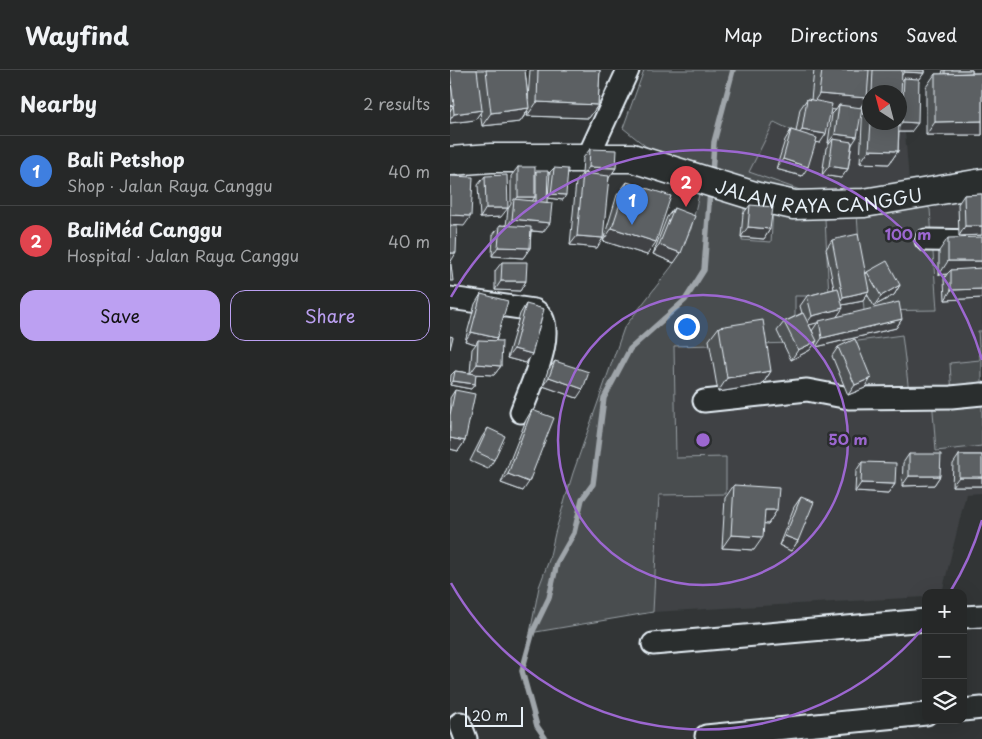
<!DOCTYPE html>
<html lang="en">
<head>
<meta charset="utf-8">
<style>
  :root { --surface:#262828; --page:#2e3030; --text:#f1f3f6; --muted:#a4a6a8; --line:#424445; --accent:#bca0f2 }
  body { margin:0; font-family:"Playpen Sans",sans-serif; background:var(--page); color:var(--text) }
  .controls { position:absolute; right:15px; bottom:15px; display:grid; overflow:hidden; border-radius:10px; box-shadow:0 5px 20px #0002 }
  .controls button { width:45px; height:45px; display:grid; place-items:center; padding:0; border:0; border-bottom:1px solid var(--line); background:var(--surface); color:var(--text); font:25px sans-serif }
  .compass { position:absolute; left:412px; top:15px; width:45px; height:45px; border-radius:50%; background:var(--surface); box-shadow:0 5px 20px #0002; rotate:324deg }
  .scale { position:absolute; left:15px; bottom:12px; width:58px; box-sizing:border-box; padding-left:5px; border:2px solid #e8f1f8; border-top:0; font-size:14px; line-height:18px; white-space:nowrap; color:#e8f1f8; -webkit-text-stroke:4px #2a2d2e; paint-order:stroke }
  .you { position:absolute; left:236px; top:256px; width:18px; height:18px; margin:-12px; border:4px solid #fff; border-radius:50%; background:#1a73e8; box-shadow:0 0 0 8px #1a73e833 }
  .badge { display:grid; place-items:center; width:32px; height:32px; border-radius:50%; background:var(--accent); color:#fff; font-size:16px; font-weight:700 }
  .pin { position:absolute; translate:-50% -41px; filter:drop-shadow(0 1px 2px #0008) }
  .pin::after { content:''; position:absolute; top:26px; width:18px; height:15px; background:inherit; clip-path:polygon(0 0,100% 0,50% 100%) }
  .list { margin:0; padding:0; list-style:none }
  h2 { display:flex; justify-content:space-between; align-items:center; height:65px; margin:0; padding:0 20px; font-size:21px }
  h2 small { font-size:16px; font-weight:400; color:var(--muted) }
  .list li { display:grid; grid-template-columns:32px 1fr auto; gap:15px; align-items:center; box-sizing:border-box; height:70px; padding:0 20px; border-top:1px solid var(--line) }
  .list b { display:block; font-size:19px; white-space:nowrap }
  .list p { margin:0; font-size:16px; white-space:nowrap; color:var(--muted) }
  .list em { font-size:16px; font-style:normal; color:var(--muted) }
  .actions { display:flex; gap:10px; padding:15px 20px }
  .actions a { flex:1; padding:11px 0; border:1px solid var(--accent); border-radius:15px; text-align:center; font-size:18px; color:var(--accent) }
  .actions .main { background:var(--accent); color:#111 }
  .icon { flex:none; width:28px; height:28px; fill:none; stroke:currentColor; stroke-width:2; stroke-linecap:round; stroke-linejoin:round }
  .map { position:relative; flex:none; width:532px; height:669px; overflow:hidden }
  header { display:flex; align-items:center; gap:30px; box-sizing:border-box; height:70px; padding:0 25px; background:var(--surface); border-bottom:1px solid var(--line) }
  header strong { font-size:24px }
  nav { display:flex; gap:28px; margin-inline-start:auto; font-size:18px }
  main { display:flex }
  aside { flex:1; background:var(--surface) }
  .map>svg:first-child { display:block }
</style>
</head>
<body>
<header>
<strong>Wayfind</strong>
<nav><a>Map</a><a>Directions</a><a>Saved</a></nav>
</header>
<main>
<aside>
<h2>Nearby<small>2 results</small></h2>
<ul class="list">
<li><span class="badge" style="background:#3f7fe0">1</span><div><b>Bali Petshop</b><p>Shop · Jalan Raya Canggu</p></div><em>40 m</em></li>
<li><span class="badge" style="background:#e0444e">2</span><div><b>BaliMéd Canggu</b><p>Hospital · Jalan Raya Canggu</p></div><em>40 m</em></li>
</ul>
<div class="actions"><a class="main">Save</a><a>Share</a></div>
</aside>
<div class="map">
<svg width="532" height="669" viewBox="0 0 532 669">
  <rect width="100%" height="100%" fill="#323536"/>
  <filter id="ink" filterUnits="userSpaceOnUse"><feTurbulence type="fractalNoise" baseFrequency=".02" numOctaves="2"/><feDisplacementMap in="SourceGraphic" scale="10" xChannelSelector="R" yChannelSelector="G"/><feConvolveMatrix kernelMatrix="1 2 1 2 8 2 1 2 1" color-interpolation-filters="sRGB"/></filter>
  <g filter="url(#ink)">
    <g fill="#3f4244" fill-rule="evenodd">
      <path d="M378 0H450L460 123 404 128 350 120 299 102 324 52 361 70ZM420 22H450V52H420Z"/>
      <path d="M532 122V261L528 262 530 290 502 326 487 380 532 376V423L516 424 492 523H476V527L203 542 209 425 276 424 226 388 224 275 309 274 345 226 379 225 375 149 407 144 487 240 480 139Z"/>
      <path d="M294 139 323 141 321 172 292 170Z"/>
    </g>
    <g fill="#494d4f" stroke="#989fa4" fill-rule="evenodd">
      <path d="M194 0H378L362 70 324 52 299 102 350 120 404 128 460 123 480 139 487 240 414 241 407 145 375 149 379 226H345V273L224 276 226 388 276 387V424L209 425 203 542 80 563 89 517 99 490 105 463 123 403 174 258 222 196 241 159 250 120 173 58ZM294 139 323 141 321 172 292 170Z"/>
      <path d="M528 261H532V376L486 381 482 328 502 326 500 293 530 290Z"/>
      <path d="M452 265 460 330 409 336 401 272Z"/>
    </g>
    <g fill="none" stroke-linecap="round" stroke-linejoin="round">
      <g stroke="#9fa5aa" stroke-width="5.5">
        <path d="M262 105 264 72 283 0"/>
        <path d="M96 669 87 656 72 601 83 561 99 528 107 493 124 463 132 429 143 414 154 328 180 279 235 230 254 200 260 120"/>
      </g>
      <defs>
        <g id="minor">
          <path d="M138 87 178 0"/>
          <path d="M476 170 532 171"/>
          <path d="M0 228 84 240C112 254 79 319 71 342"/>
          <path d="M254 331 357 320 399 328 501 327 532 324"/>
          <path d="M513 547 532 546"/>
          <path d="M203 574 476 550"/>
          <path d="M513 640 532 638"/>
          <path d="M10 653 16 669"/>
          <path d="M256 666 476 644"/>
        </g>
        <g id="secondary">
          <path id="s1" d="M0 91 41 88H182L308 127 344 135 414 133 532 113"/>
        </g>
      </defs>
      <use href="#minor" stroke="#e8f1f8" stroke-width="25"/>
      <use href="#secondary" stroke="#e8f1f8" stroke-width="31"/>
      <use href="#minor" stroke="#2a2d2e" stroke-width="21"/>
      <use href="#secondary" stroke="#2a2d2e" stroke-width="28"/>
    </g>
    <g fill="#4f5355" stroke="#e8f1f8" fill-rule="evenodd">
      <path d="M0 0H75L78 29 80 0H150L148 35 139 48 77 46 78 41 70 52 32 56 30 42 25 50 0 53Z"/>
      <path d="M364 0H474V3L469 10 461 62H449L448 81 439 94 410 93 413 34 410 38 402 74 398 99 391 108 372 105 376 78 380 73H378L382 44 386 40 381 39 370 73 365 72 352 106 326 99 335 70 341 60 346 62 350 39 357 29 361 30ZM420 22H450V52H420Z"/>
      <path d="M493 0H522V3H532V65H476V17L485 4H492Z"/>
      <path d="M140 79 159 108 147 178 120 175 126 112 132 104 133 88Z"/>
      <path d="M68 97 85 102 86 101 93 162 81 161 80 178 73 188 42 186 43 165 50 155 56 156 58 139 61 134V106Z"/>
      <path d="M104 98 113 130 98 128 100 102Z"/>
      <path d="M35 106 51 147 30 148 28 115Z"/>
      <path d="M177 112 197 185 153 171 167 125Z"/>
      <path d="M532 124V165L509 166 508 134 514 125Z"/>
      <path d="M300 135 320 159 314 169 291 167 293 144Z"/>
      <path d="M224 138V193L203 184 217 147Z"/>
      <path d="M498 168 532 228 495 230 494 209 497 204 489 205V181Z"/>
      <path d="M382 170 416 204 417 202 450 215 444 225 424 236 417 224 413 231 392 235 387 247 452 249 446 258 366 277 365 273 360 280 341 290 327 261 334 252 352 243 350 236 357 226 384 219 376 179ZM368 252 362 261 363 263 359 255Z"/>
      <path d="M52 192 76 211 70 221 45 220V201Z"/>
      <path d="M31 224 47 268 46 271 51 296 44 305 25 304V314L21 319 0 315 1 305 5 301 20 303 22 279 26 274 15 271 25 234Z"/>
      <path d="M76 234 82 284 76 293 57 288 70 244Z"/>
      <path d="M269 257 321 301 312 315 268 322 259 270Z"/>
      <path d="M388 277 415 318 398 325 382 286Z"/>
      <path d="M105 291 127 328 93 316 98 300Z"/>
      <path d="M5 320 15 371 8 381 0 379V328Z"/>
      <path d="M82 340 73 421 51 413 76 350Z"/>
      <path d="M38 358 44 390 38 399 20 391 32 367Z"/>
      <path d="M459 384 490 406 484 415 452 416 453 393Z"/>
      <path d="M509 385H532V416H502L503 394Z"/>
      <path d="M412 392 445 414 438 424 405 422 406 401Z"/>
      <path d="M284 415 327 440 318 454 314 453 304 480 272 478 275 428Z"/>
      <path d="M351 427 348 471 341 481 329 475 344 437Z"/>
    </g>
    <g fill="#404345" stroke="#e8f1f8">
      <path d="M454 2 474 3 467 13 454 8 451 12H447Z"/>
      <path d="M369 24 417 28 407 42 389 35 386 40 360 38Z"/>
      <path d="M87 32 148 35 139 48 77 46Z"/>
      <path d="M4 35 0 41V36Z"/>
      <path d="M79 38 70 52 32 56 41 43Z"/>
      <path d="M32 40 25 50 0 53V50L4 44Z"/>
      <path d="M532 51V65H476L485 52Z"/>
      <path d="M452 52 468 53 461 62H446Z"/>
      <path d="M352 60 376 64 370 73 345 69Z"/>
      <path d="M385 64 407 67 401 76 383 69 380 73H378Z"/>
      <path d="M419 80 448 81 439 94 410 93Z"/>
      <path d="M333 89 358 97 352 106 326 99Z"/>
      <path d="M379 96 398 99 391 108 372 105Z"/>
      <path d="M139 97 166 98 159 108 132 106Z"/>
      <path d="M101 124 116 125 113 130 98 128Z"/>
      <path d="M68 127H85L79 136 64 132Z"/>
      <path d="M36 138H58L51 147 30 148Z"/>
      <path d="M0 145 21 146 14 156 0 155Z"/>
      <path d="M62 149 100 153 93 162 56 158Z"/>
      <path d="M515 156H532V165L509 166Z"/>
      <path d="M298 157 320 159 314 169 291 167Z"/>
      <path d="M162 158 206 172 197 185 153 171Z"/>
      <path d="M127 166 153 168 147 178 120 175Z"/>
      <path d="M209 175 231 183 224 193 203 184Z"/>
      <path d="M48 177 80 178 73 188 42 186Z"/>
      <path d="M0 183H6L0 193Z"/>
      <path d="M498 191H532V204L501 200 497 204 489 205Z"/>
      <path d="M51 211H76L70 221 45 220Z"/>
      <path d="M450 215 444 225 424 236 431 226Z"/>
      <path d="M532 219V228L495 230 501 220Z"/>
      <path d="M419 221 413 231 387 236 393 227Z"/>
      <path d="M393 238 386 248 355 256 362 246Z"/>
      <path d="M452 249 446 258 366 277 372 268Z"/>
      <path d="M21 262 47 268 41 278 28 270 26 274 15 271Z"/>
      <path d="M367 271 360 280 341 290 348 280Z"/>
      <path d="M64 279 82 284 76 293 57 288Z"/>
      <path d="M27 294 51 296 44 305 20 304Z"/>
      <path d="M321 301 312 315 268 322 277 308Z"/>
      <path d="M99 307 133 319 127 328 93 316Z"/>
      <path d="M421 308 415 318 398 325 405 315Z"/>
      <path d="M3 311 25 314 21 319 0 315Z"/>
      <path d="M0 368 15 371 8 381 0 379Z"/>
      <path d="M58 404 79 412 73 421 51 413Z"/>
      <path d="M459 406H490L484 415 452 416Z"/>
      <path d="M509 407H532V416H502Z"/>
      <path d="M411 413 445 414 438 424 405 422Z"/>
      <path d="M315 440H327L318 454 306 453Z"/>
      <path d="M281 465 313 467 304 480 272 478Z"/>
      <path d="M335 466 348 471 341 481 329 475Z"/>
    </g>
    <g fill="#5c6063" stroke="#e8f1f8">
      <path d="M0 0H27L32 40 4 44Z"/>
      <path d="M36 0H75L79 38 41 43Z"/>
      <path d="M88 0H150L148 35 87 32Z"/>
      <path d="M372 0H419L417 28 369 24Z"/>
      <path d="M423 0H452L450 52V22H422Z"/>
      <path d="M454 0H474V3L454 2Z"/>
      <path d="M495 0H522V3L495 4Z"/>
      <path d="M532 3V51L485 52V4Z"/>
      <path d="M0 6 4 35 0 36Z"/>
      <path d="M454 8 469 9 468 53 452 52Z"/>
      <path d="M357 29 382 34 376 64 352 60Z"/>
      <path d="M389 35 412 38 407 67 385 64Z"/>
      <path d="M421 52H449L448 81 419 80Z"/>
      <path d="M341 60 367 68 358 97 333 89Z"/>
      <path d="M383 69 402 72 398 99 379 96Z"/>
      <path d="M140 79 167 80 166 98 139 97Z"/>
      <rect x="68" y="97" width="17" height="30"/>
      <path d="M104 98 118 99 116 125 101 124Z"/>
      <path d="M86 101H98L97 133 86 132Z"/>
      <path d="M133 103 159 106 153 168 127 166Z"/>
      <path d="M57 105 58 138H36L35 106Z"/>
      <path d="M0 106 23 107 21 146 0 145Z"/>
      <path d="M177 112 221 126 206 172 162 158Z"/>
      <path d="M532 124V156H515L514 125Z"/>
      <path d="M64 129 102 133 100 153 62 149Z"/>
      <path d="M300 135 323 137 320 159 298 157Z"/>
      <path d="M224 138 245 146 231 183 209 175Z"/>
      <path d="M50 155 81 157 80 178 48 177Z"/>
      <path d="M0 156H7L6 183H0Z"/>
      <path d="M408 164 419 221 393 227 382 170Z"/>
      <path d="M532 167V191H498V168Z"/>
      <path d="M437 191 450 215 431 226 417 202Z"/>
      <path d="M52 192H77L76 211H51Z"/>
      <path d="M0 194H1L3 211H0Z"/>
      <path d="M532 198V219L501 220V200Z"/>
      <path d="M388 218 393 238 362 246 357 226Z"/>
      <path d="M31 224 58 231 47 268 21 262Z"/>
      <path d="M449 232 452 249 372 268 369 251Z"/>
      <path d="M76 234 94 239 82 284 64 279Z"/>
      <path d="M353 243 367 271 348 280 334 252Z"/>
      <path d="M313 250 321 301 277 308 269 257Z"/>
      <path d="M0 266 3 267 0 279Z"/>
      <path d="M405 269 421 308 405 315 388 277Z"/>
      <path d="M28 270 52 271 51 296 27 294Z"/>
      <path d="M105 291 139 302 133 319 99 307Z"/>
      <path d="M5 301 26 304 25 314 3 311Z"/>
      <path d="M5 320 25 324 15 371 0 368V345Z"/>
      <path d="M82 340 104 348 79 412 58 404Z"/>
      <path d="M38 358 55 366 44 390 27 382Z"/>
      <path d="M459 384H491L490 406H459Z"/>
      <rect x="509" y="385" width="23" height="22"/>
      <path d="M412 392 446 393 445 414 411 413Z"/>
      <path d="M284 415 329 418 327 440H315L313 467 281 465Z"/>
      <path d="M351 427 364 432 348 471 335 466Z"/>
    </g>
  </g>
  <g fill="none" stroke="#9c67d0" stroke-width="2.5">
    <circle cx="253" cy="370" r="145"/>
    <path d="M532 450A290 290 0 0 1 500 522M475 556A290 290 0 0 1 1 513M1 227A290 290 0 0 1 532 290"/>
  </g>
  <g text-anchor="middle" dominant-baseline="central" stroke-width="5" stroke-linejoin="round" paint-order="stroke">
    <g font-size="18" fill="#e8f1f8" stroke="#2a2d2e">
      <text stroke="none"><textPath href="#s1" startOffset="375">JALAN RAYA CANGGU</textPath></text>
    </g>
  </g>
  <circle cx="253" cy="370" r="8" fill="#9c67d0" stroke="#2a2d2e" stroke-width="2.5"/>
  <g font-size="15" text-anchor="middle" font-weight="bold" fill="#9c67d0" stroke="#2a2d2e" stroke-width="5" stroke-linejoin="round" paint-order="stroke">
    <text x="458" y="170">100 m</text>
    <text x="398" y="375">50 m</text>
  </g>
</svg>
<div class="controls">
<button>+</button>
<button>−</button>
<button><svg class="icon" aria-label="layers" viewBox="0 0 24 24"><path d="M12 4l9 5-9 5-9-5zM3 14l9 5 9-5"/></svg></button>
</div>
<svg class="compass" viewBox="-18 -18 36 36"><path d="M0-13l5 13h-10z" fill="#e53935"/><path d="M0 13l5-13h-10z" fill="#a4a6a8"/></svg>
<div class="scale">20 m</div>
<div class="you"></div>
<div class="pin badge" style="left:182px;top:155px;background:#3f7fe0">1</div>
<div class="pin badge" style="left:236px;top:137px;background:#e0444e">2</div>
</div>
</main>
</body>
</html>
